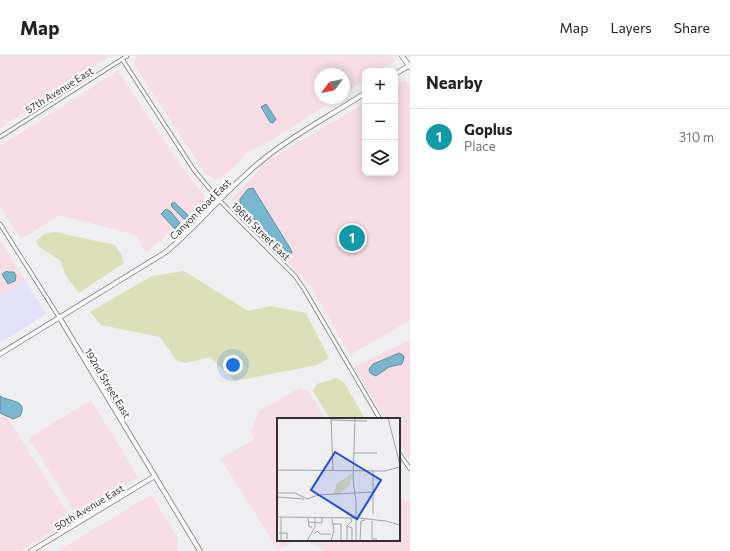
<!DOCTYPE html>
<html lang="en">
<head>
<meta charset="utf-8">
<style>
  :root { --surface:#fff; --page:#f6f6f6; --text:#222; --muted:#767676; --line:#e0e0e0; --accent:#6d6330 }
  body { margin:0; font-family:Commissioner,sans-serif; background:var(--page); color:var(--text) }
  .controls { position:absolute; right:12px; top:12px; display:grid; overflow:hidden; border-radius:8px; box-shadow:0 2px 10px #0003 }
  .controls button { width:36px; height:36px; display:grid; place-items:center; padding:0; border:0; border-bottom:1px solid var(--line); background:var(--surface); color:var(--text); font:20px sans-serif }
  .compass { position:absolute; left:314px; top:12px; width:36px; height:36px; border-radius:50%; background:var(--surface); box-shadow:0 2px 10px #0003; rotate:238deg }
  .you { position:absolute; left:233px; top:309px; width:14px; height:14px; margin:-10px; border:3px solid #fff; border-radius:50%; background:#1a73e8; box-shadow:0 0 0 6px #1a73e833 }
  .badge { display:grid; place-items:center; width:26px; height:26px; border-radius:50%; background:var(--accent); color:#fff; font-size:13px; font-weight:700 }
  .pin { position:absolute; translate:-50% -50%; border:2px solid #fff; box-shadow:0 1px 4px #0006 }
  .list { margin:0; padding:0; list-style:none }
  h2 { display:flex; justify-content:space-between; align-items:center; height:52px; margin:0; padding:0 16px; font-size:17px }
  h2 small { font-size:13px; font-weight:400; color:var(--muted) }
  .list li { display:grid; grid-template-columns:26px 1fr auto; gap:12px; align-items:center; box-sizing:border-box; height:56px; padding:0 16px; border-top:1px solid var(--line) }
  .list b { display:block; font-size:15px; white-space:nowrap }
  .list p { margin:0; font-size:13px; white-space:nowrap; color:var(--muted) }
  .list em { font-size:13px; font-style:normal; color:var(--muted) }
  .icon { flex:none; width:22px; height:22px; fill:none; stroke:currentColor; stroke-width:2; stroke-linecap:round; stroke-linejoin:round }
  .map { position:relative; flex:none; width:410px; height:495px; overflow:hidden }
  header { display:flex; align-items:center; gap:24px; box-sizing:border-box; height:56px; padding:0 20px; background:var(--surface); border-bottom:1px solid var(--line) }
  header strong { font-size:19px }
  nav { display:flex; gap:22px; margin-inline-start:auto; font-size:14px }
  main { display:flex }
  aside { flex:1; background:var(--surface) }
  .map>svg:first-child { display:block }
</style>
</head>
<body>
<header>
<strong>Map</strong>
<nav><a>Map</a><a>Layers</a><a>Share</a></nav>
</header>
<main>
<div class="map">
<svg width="410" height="495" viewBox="0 0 410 495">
  <rect width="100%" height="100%" fill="#efeef1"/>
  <path fill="#e4e2f8" d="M25 224 46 258 0 287V240Z"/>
  <g fill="#f6dde6">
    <path d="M0 0H110L0 72Z"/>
    <path d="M138 0H392L395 5 378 15H365V24L344 37V18H320V42H337L272 84 248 96 228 117 216 124 205 117 133 7Z"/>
    <path d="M118 15 185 116 204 139V148L146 196 136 179 60 159 21 183 0 150V90Z"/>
    <path d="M405 24 410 29V264L350 299 310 229 234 151 231 144 269 104 365 47V117H395V29Z"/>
    <path d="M0 184 25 224 0 240Z"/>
    <path d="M410 284V405L399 387V363H385L354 311Z"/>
    <path d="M299 332 309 336 325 363H278V484H295L278 494 221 403 255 383 251 377 258 356Z"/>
    <path d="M91 344 138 421 77 459 29 382Z"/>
    <path d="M5 358 71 463 20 495H0V361Z"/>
    <path d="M151 439 177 481 178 495H58Z"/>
    <path d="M399 441 410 446V495H325L307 484H399Z"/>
  </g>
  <g fill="#dce0b8">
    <path d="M55 176 115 189 121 198 124 207 79 237 65 218 61 205 38 190 36 185 46 177Z"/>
    <path d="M184 215 248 255 271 250 306 257 329 302 317 309 235 325 210 301 186 307 177 305 160 281 101 269 90 256 152 220Z"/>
    <path d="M337 322 344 326 365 363H330L313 335 317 328Z"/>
  </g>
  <g fill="#79b7cf" stroke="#648fa0">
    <path d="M266 48 276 63 273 67 270 66 261 51Z"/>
    <path d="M253 132 290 192 292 196 290 200H287L240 148V143L248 133Z"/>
    <path d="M174 146 188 159V163H184L172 151 171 148Z"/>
    <path d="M166 153 171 156 180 167 175 173 161 158Z"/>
    <path d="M7 215 8 216H14L16 220 15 225 8 228 2 218Z"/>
    <path d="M399 297 403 299 404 302 402 308 389 311 376 320 370 317 369 313 373 308Z"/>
    <path d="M0 340C8 346 29 343 20 360L13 363 0 357Z"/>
  </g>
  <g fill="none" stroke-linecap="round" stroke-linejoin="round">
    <defs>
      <g id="street">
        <path d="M122 3 194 114 219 144 295 220 304 233 380 363"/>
        <path d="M0 81 127 0"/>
        <path d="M0 168 59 261"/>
        <path d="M399 397 410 413"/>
      </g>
      <g id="secondary">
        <path d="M402 0 410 11"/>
        <path d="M395 18 410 9"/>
        <path d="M59 261 200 495"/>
        <path d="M0 298 166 196C201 167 229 130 265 102 296 77 332 59 365 37"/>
        <path d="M31 495 155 420"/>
      </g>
    </defs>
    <use href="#street" stroke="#79777a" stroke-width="4.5"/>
    <use href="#secondary" stroke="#79777a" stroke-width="5.5"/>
    <use href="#street" stroke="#fff" stroke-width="3"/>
    <use href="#secondary" stroke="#fff" stroke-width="4"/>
  </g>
  <g text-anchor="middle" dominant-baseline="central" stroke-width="4" stroke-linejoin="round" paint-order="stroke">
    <g font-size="10" fill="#323133" stroke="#fff">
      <text transform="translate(59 34) rotate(-32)">57th Avenue East</text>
      <text transform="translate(200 153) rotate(-45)">Canyon Road East</text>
      <text transform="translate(261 175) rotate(45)">196th Street East</text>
      <text transform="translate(108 327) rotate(59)">192nd Street East</text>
      <text transform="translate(89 451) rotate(-31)">50th Avenue East</text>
    </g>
  </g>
  <g transform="translate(277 362)">
    <rect width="123" height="123" fill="#efeef1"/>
    <path d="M75 56 73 67 62 76H56L60 65Z" fill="#dce0b8"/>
    <path fill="none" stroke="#a3a2a5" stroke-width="1" d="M54 0 56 52M78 0 76 62 79 84V123M111 0 123 47M54 2 90 3M77 35H100M0 52 108 53 123 49M96 53V96M0 75H18L30 81 41 77 96 74M0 79 27 81M0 99 81 100 109 103 123 107M31 100 32 109H35M95 103V121H100M31 104 45 105V100M56 106H64V123M70 108 75 110V123M2 115H10V121M37 116 40 113 43 116H54M4 123V99M30 123 38 109V100M54 123 57 112 55 101M70 123V108L75 103 73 100M83 123 84 103 88 102M107 123 123 122"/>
    <path fill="#1d4ed8" fill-opacity="0.15" stroke="#1d4ed8" stroke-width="2" d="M58 34 104 62 80 101 34 72Z"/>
    <rect width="123" height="123" fill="none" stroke="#323133" stroke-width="2"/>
  </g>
</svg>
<div class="controls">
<button>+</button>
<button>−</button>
<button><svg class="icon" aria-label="layers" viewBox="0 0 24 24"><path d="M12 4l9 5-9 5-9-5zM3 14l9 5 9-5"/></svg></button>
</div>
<svg class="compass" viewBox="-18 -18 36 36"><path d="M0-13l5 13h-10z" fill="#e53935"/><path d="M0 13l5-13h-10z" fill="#767676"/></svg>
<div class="you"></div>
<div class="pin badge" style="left:352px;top:182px;background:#0f9aa8">1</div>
</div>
<aside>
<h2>Nearby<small></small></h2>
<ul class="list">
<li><span class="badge" style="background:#0f9aa8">1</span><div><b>Goplus</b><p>Place</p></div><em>310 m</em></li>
</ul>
</aside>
</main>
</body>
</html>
